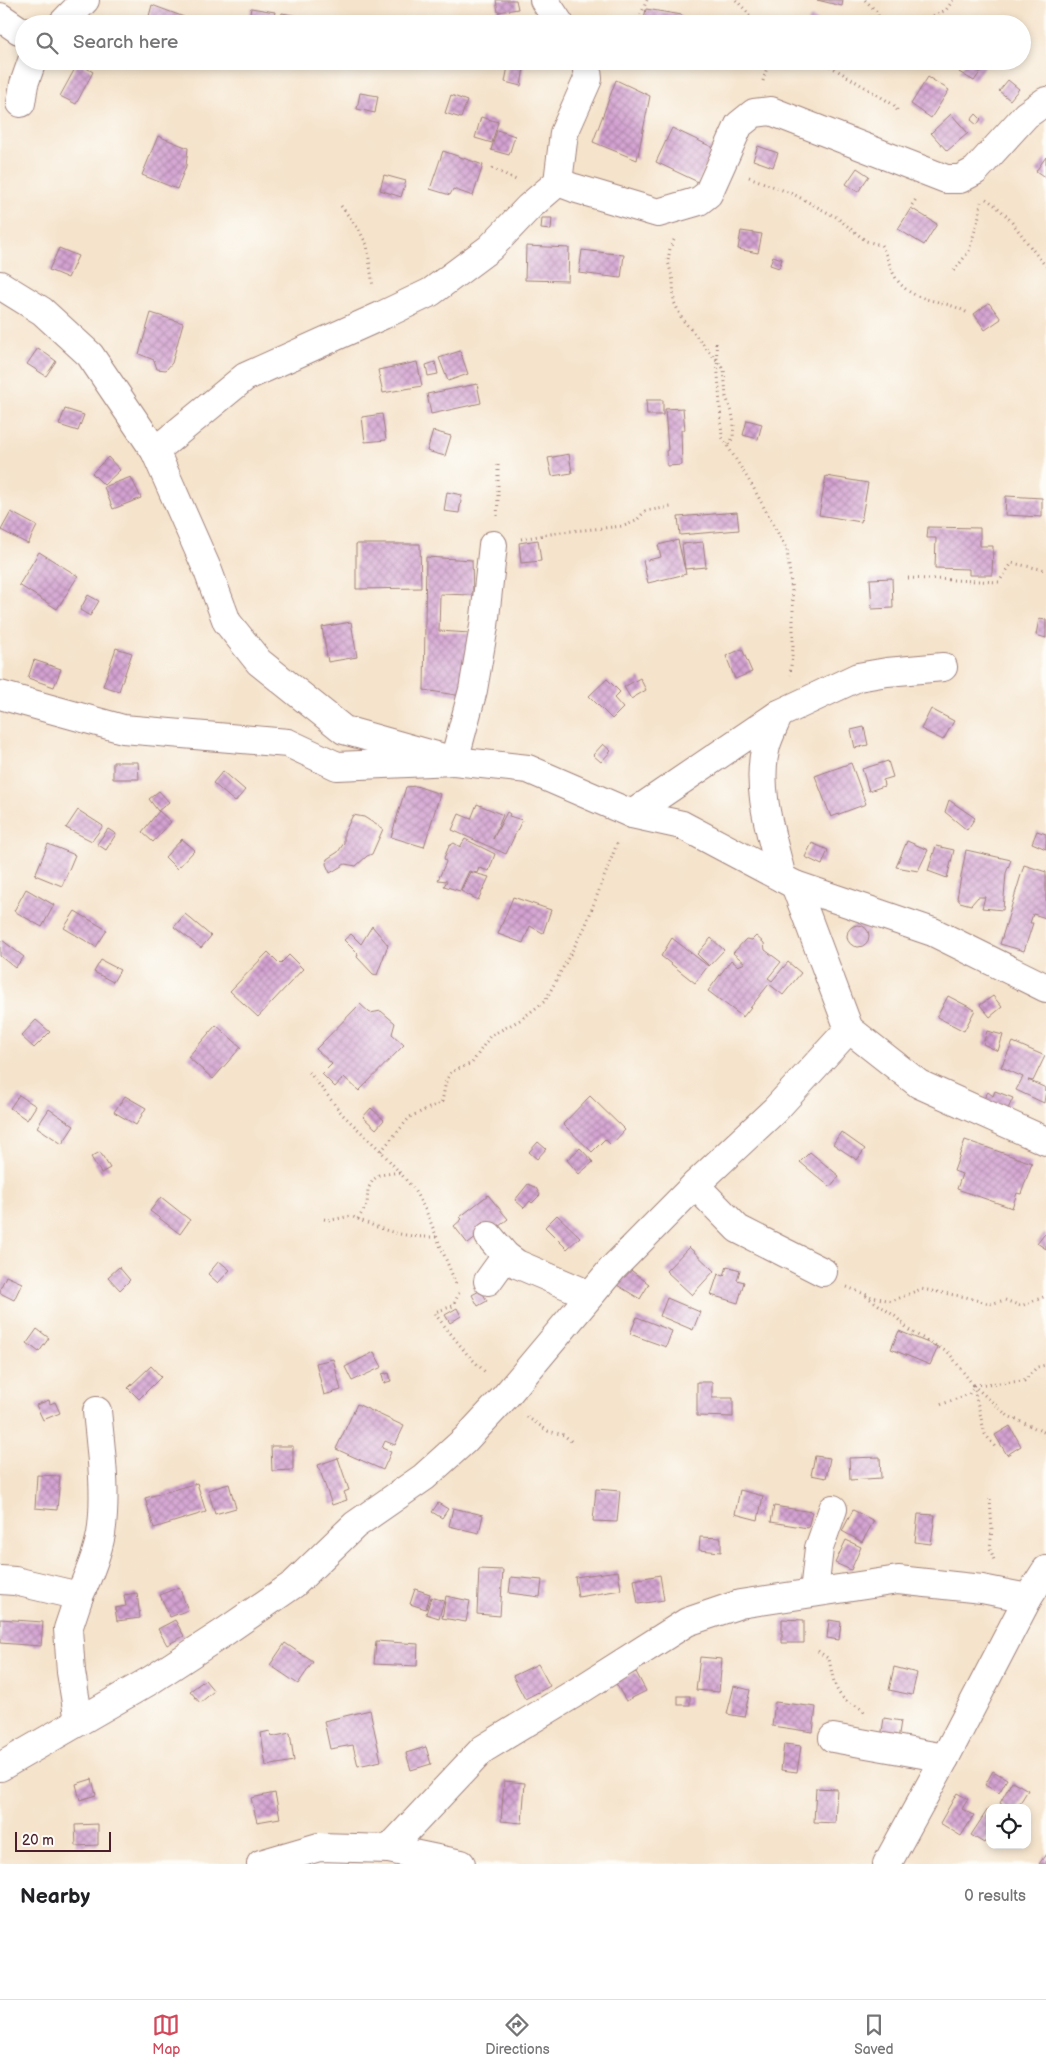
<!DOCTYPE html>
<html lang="en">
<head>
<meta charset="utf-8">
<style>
  :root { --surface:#fff; --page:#f6f6f6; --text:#202124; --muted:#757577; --line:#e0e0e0; --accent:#d1495b }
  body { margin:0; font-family:"Balsamiq Sans",sans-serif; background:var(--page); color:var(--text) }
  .controls { position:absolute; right:15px; bottom:15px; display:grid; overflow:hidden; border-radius:10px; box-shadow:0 2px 8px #0003 }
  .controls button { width:45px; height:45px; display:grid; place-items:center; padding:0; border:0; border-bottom:1px solid var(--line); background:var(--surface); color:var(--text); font:25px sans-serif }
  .scale { position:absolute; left:15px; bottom:12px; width:96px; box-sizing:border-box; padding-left:5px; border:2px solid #4a1f2b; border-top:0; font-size:14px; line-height:18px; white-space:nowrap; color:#4a1f2b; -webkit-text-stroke:4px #fdfcf7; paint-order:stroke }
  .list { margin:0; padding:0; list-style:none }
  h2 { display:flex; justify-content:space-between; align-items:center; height:65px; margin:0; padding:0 20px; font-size:21px }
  h2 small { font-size:16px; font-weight:400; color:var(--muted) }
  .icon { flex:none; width:28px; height:28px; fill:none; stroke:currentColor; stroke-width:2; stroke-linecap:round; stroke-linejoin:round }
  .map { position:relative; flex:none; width:1046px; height:1864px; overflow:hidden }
  .search { position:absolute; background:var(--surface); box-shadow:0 2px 8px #0003; left:15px; right:15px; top:15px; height:55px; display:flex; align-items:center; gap:12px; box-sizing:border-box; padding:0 18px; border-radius:28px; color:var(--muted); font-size:19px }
  .sheet { height:135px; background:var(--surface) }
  nav { display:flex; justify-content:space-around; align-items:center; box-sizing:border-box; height:70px; border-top:1px solid var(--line); background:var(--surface); font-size:14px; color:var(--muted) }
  nav a { display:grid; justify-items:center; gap:2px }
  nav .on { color:var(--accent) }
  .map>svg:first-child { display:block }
</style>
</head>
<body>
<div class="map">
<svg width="1046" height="1864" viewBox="0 0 1046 1864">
  <defs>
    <pattern id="building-cross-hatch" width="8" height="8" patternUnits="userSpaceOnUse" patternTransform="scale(1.25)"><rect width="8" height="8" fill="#d3a2d1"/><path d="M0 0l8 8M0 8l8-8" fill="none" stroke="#ad83aa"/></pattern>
  </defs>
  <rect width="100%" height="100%" fill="#fdfcf7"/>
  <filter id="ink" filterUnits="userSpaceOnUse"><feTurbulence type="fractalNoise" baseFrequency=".02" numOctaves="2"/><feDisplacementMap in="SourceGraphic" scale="10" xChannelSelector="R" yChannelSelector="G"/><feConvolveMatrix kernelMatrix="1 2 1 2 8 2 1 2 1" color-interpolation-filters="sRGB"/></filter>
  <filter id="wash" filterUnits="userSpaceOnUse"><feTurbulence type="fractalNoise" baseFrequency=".0096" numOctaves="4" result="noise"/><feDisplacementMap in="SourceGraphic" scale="20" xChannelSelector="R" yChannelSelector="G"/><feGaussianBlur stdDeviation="1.12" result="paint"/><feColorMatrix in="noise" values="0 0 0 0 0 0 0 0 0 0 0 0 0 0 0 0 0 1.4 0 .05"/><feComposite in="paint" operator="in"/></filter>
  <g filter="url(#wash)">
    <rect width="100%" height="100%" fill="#f5e3cb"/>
    <g id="blocks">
      <g fill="url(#building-cross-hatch)">
        <path d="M496 0H516L518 9 498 12Z"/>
        <path d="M817 0H843L842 6Z"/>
        <path d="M152 5 184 17 181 24H164L149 16Z"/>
        <path d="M251 8 275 12 272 24H248Z"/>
        <path d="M646 9 682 15 681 24H643Z"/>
        <path d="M282 13 297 16 295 24H279Z"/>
        <path d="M811 17 822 24H807Z"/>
        <path d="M277 61H293L292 66Z"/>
        <path d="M509 61H525L521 86 505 82Z"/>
        <path d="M966 61H981L986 64 974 81 959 72Z"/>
        <path d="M78 63 93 72 76 104 60 96Z"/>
        <path d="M928 77 949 90 931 118 911 104Z"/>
        <path d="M616 80 650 96 637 160 593 142Z"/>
        <path d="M1008 80 1019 89 1010 100 999 91Z"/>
        <path d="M360 93 378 96 375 113 357 109Z"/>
        <path d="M451 95 467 101 461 118 445 113Z"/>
        <path d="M951 114 968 133 947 151 931 133Z"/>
        <path d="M976 114 981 119 977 125 971 120Z"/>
        <path d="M481 117 498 122 492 143 475 138Z"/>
        <path d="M672 128 714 148 698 182 656 162Z"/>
        <path d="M497 130 515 136 509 155 491 150Z"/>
        <path d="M158 136 188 148 186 166 177 189 142 175Z"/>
        <path d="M758 146 778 153 773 167 753 160Z"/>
        <path d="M443 151 483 165 473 196 453 189 450 195 430 189Z"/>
        <path d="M1046 157V178L1036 171Z"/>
        <path d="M857 168 869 176 858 192 846 184Z"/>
        <path d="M384 175 406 181 401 197 380 190Z"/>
        <path d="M911 208 937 224 924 245 898 229Z"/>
        <path d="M542 218H552L551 230 541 229Z"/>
        <path d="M741 231 762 234 758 253 738 249Z"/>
        <path d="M526 246 569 248 568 281 525 280Z"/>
        <path d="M59 248 78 256 68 278 49 270Z"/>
        <path d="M582 250 624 255 621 278 579 273Z"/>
        <path d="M773 256 782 259 779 268 770 265Z"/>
        <path d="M989 303 1001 319 985 330 974 314Z"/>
        <path d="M151 313 183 323 172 363 166 370 157 369 154 360 139 354Z"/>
        <path d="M38 348 56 361 46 376 27 364Z"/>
        <path d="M460 351 468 374 448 381 439 358Z"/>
        <path d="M417 362 422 386 383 393 378 370Z"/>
        <path d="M435 362 438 374 428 376 426 365Z"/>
        <path d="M477 384 481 403 431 414 427 394Z"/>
        <path d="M646 400H663V415H647Z"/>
        <path d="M683 408 685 430H681L682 465 667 466 666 451 668 450 665 409Z"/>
        <path d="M65 409 84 415 78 431 59 425Z"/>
        <path d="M382 414 386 440 365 442 362 417Z"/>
        <path d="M747 420 762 424 758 439 743 435Z"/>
        <path d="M433 431 451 436 445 456 427 451Z"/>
        <path d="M569 454 572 473 552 476 548 458Z"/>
        <path d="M108 457 120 470 104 485 92 473Z"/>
        <path d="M826 476 868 483 861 522 819 515Z"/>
        <path d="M131 477 141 498 113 509 104 487Z"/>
        <path d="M447 492 462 495 459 513 444 511Z"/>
        <path d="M1006 496 1042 498V517L1005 515Z"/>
        <path d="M11 512 37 526 28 544 1 530Z"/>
        <path d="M737 512 739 530 680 535 678 517Z"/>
        <path d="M928 527 980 528V546H993L992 575H969V569L935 568 936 538H927Z"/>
        <path d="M538 540 541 561 521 563 519 543Z"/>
        <path d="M678 540 686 574 648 583 643 561 661 557 658 545Z"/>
        <path d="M703 542 706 567 685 569 682 544Z"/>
        <path d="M356 544H420L421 588 356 589Z"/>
        <path d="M39 552 78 576 57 609 19 585Z"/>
        <path d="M426 557 472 560 473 595 440 594 439 631 470 633 462 696 424 690Z"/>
        <path d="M892 578 893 608 872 609 870 579Z"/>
        <path d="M88 595 99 601 90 616 80 610Z"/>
        <path d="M1039 619 1046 620V638L1036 635Z"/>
        <path d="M351 622 357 657 328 662 322 627Z"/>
        <path d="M116 648 132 653 119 691 103 686Z"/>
        <path d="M742 649 752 672 735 679 726 656Z"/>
        <path d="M34 660 61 669 54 687 28 678Z"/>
        <path d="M640 678 646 690 631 699 624 687Z"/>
        <path d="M607 679 620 692 614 698 623 708 612 719 589 696Z"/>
        <path d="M931 709 954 721 943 740 921 729Z"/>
        <path d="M864 727 868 745 855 748 851 730Z"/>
        <path d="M603 744 611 751 601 762 593 755Z"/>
        <path d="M888 761 893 777 883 780 884 786 869 791 862 769Z"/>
        <path d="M113 762H138L139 779H113Z"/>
        <path d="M851 763 866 804 831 817 815 776Z"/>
        <path d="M223 771 245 790 235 802 213 783Z"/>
        <path d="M416 786 440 794 424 847 391 837 406 787Z"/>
        <path d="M159 791 169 802 158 811 149 799Z"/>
        <path d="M949 800 975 818 967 830 945 812Z"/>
        <path d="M477 804 503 815 493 839 507 812 510 814 509 816 522 820 506 854 452 830 459 814 471 819Z"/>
        <path d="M78 810 103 826 92 841 66 828Z"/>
        <path d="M159 811 171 822 153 842 142 832Z"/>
        <path d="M353 815 364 817 383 829 372 854 367 856 356 866 345 864 330 873 326 864 327 859 338 852 344 843V833Z"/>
        <path d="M108 829 116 834 106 850 97 844Z"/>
        <path d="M1037 831 1046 834V849L1032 843Z"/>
        <path d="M182 839 195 850 177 869 165 857Z"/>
        <path d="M465 839 495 854 489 871 479 868 477 873 469 871 460 891 444 886 447 881 438 880 446 862 444 858 449 846 454 843 460 847Z"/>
        <path d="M907 841 928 850 918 871 896 867Z"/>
        <path d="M812 843 828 850 822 865 805 857Z"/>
        <path d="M48 844 75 855 62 886 35 875Z"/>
        <path d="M936 846 954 850 947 878 928 871Z"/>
        <path d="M966 850 1011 860 1006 873 1003 910 982 908 985 897H978L971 905 960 902 957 898Z"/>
        <path d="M1024 865 1046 872V918L1033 914 1030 923H1033L1024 951 1000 944Z"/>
        <path d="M470 872 489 877 478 900 461 891Z"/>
        <path d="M26 889 54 905 42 927 14 911Z"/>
        <path d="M513 897 551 910 543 933 530 926 523 943 498 934Z"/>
        <path d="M75 911 107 930 96 947 64 928Z"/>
        <path d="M185 914 211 936 201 948 174 927Z"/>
        <circle cx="858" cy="936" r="11"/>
        <path d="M372 926 388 945 377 975 373 974 357 957 358 954 344 940 351 934 361 944Z"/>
        <path d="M756 936 764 943 765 950 781 962 768 978 772 981 788 962 801 973 783 995 769 984 743 1017 708 991 731 960 738 966 745 963 733 953 746 939 752 940Z"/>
        <path d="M672 938 708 966 695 983 661 956Z"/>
        <path d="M711 938 724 950 709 966 697 954Z"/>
        <path d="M2 940 24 957 15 968 0 956V943Z"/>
        <path d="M268 952 280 964 289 955 303 969 258 1017 230 991Z"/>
        <path d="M101 960 120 970 113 982 94 972Z"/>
        <path d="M948 996 975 1010 964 1031 937 1017Z"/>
        <path d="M993 996 1002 1007 990 1017 980 1005Z"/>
        <path d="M360 1004 370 1013 381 1011 395 1023 392 1034 404 1045 359 1091 344 1077 335 1087 322 1074 332 1064 316 1049Z"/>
        <path d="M36 1020 50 1032 34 1048 21 1036Z"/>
        <path d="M216 1025 241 1047 213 1079 188 1057Z"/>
        <path d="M987 1031 1003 1035 998 1051 983 1044Z"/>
        <path d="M1013 1042 1045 1056 1033 1081 1028 1080 1046 1088 1044 1103 1016 1090 1023 1077 1001 1067Z"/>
        <path d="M995 1091 1013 1098 1007 1111 983 1100 988 1092 993 1096Z"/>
        <path d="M19 1095 36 1106 27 1120 10 1108Z"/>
        <path d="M125 1096 146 1108 136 1125 114 1112Z"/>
        <path d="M590 1096 625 1130 611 1145 605 1139 592 1152 563 1124Z"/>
        <path d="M371 1108 384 1120 376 1129 363 1117Z"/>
        <path d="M49 1109 74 1126 62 1144 37 1127Z"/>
        <path d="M841 1132 865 1149 857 1160 833 1144Z"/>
        <path d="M965 1140 1032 1163 1021 1194 1017 1193 1012 1208 957 1189 962 1174 954 1171Z"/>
        <path d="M538 1142 546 1149 537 1159 529 1152Z"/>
        <path d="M580 1148 593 1162 579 1174 567 1160Z"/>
        <path d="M100 1152 110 1168 101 1173 91 1157Z"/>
        <path d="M810 1152 839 1176 830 1187 800 1162Z"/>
        <path d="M528 1184 536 1188 540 1195 532 1203 530 1201 524 1208 515 1200Z"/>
        <path d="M488 1195 508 1219 493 1231 490 1227 468 1244 454 1226 462 1219 460 1217Z"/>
        <path d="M161 1197 190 1220 180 1234 150 1211Z"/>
        <path d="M557 1215 580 1237 567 1249 545 1227Z"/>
        <path d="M1044 1234 1046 1235V1249L1037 1243Z"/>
        <path d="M689 1247 714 1271 692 1295 666 1271Z"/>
        <path d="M219 1261 230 1270 218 1283 208 1274Z"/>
        <path d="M727 1266 740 1270 737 1280 744 1282 738 1303 711 1295 718 1274 724 1276Z"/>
        <path d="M119 1267 130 1280 120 1290 108 1277Z"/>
        <path d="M628 1268 649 1284 640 1299 617 1285Z"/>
        <path d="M6 1276 22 1283 14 1300 0 1293V1289Z"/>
        <path d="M481 1290 487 1301 478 1306 472 1295Z"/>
        <path d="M667 1298 700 1312 693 1330 660 1316Z"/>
        <path d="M457 1308 461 1316 450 1323 445 1315Z"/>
        <path d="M637 1317 672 1331 666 1347 630 1334Z"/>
        <path d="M37 1329 49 1338 39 1352 27 1343Z"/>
        <path d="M899 1331 938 1347 930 1365 891 1349Z"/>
        <path d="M374 1352 382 1367 352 1381 345 1367Z"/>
        <path d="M333 1359 341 1390 324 1395 316 1363Z"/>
        <path d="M151 1366 161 1377 139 1399 128 1388Z"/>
        <path d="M386 1373V1374L389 1373 391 1381 384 1383 382 1374Z"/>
        <path d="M697 1382H712V1398H733V1417L697 1416Z"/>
        <path d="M49 1400 50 1404 55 1402 60 1413 43 1420 36 1405Z"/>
        <path d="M357 1404 404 1426 395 1445 385 1441 382 1448 391 1452 383 1470 336 1449Z"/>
        <path d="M1010 1426 1021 1446 1007 1455 995 1435Z"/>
        <path d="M271 1446H293V1470L272 1471Z"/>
        <path d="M815 1456 830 1458 826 1478 811 1475Z"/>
        <path d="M880 1457 881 1478 850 1480 849 1458Z"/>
        <path d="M338 1458 349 1490 344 1492 347 1500 332 1505 318 1465Z"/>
        <path d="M37 1475 60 1476 57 1510 35 1508Z"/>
        <path d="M197 1483 206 1512 154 1528 145 1498Z"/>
        <path d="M229 1484 236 1508 215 1514 208 1490Z"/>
        <path d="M596 1489 620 1491 617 1522 593 1521Z"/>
        <path d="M740 1490 763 1496 758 1520 735 1514Z"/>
        <path d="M438 1503 448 1509 442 1518 432 1512Z"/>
        <path d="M774 1506 812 1512 808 1528 771 1522Z"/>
        <path d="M453 1508 483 1515 479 1533 449 1526Z"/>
        <path d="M853 1510 874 1521 862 1542 842 1531Z"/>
        <path d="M918 1514 935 1515 931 1544 915 1542Z"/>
        <path d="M700 1537 721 1538V1552L699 1550Z"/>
        <path d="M846 1540 861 1547 851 1570 835 1563Z"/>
        <path d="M479 1569 503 1570 500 1616 477 1614Z"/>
        <path d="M618 1571 621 1590 578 1597 575 1577Z"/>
        <path d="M660 1575 664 1600 638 1604 634 1580Z"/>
        <path d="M511 1577 542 1580 540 1597 509 1593Z"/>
        <path d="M179 1587 188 1610 170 1617 160 1595Z"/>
        <path d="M415 1589 430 1594 426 1609 410 1604Z"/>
        <path d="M137 1593 140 1618 117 1621 115 1608 126 1606 124 1595Z"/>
        <path d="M446 1596 470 1601 466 1622 442 1618Z"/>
        <path d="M431 1597 444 1601 439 1618 426 1614Z"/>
        <path d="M0 1619 43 1622 41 1646 0 1643Z"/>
        <path d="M782 1619 804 1620V1643H782Z"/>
        <path d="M175 1620 184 1636 167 1645 158 1629Z"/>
        <path d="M829 1620 841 1622 839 1640 827 1638Z"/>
        <path d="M376 1641 418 1644 417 1666 374 1664Z"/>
        <path d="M285 1643 313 1662 298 1684 270 1665Z"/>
        <path d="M700 1657 722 1659 719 1692 696 1690Z"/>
        <path d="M538 1664 550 1686 525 1699 513 1676Z"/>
        <path d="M894 1667 917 1673 912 1695 889 1690Z"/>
        <path d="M636 1672 646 1691 626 1701 615 1682Z"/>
        <path d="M205 1680 214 1691 200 1703 190 1691Z"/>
        <path d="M734 1686 750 1690 744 1717 727 1714Z"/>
        <rect x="678" y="1696" width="12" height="9"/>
        <path d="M775 1702 816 1707 813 1732 772 1726Z"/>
        <path d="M370 1710 381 1761 358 1766 353 1745 330 1749 324 1721Z"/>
        <path d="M884 1718 901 1721 898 1740 881 1738Z"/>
        <path d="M270 1731 271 1737 290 1733 294 1761 266 1766 261 1733Z"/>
        <path d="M784 1744 801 1746 797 1772 781 1770Z"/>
        <path d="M426 1747 431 1764 411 1770 406 1753Z"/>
        <path d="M993 1771 1007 1779 999 1793 985 1785Z"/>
        <path d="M92 1779 96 1795 80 1800 76 1784Z"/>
        <path d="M504 1781 525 1783 522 1823 501 1821Z"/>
        <path d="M1012 1781 1028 1790 1017 1808H1007L1000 1803Z"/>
        <path d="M816 1788 837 1789 835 1823 814 1822Z"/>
        <path d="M275 1793 280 1818 257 1822 251 1798Z"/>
        <path d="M957 1793 968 1799 962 1809 974 1815 961 1836 940 1823Z"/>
        <path d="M988 1809 990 1810V1835L984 1843 971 1835Z"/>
        <path d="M98 1824V1845L76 1846 75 1825Z"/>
        <path d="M1046 1854V1864H1039Z"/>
      </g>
    </g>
  </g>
  <g filter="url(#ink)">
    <use href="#blocks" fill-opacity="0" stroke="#a0817b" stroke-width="1"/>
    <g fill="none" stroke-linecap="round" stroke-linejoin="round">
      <defs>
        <g id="minor">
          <path d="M544 0 560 24"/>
          <path d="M0 17 19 30 24 31"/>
          <path d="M62 24 85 0"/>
          <path d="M21 103 24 84 32 61"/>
          <path d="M558 182 564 133 588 79 586 61"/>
          <path d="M0 285 42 311 90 355 155 451 208 571 227 622 259 662 344 730 454 761 528 769 632 814 682 825 795 885 933 932 1046 988"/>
          <path d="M155 451 245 377 383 315 431 292 490 248 529 207 558 182 574 188 658 213 699 201 708 194 739 125 754 113 771 111 946 179H960L975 171 1026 115 1046 101"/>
          <path d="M0 695 123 729 288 743 337 766 454 761 473 690 484 626 493 545"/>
          <path d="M779 714C775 724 769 735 766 746 755 789 772 836 782 878"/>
          <path d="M632 814 779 714 858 677 887 672 943 667"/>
          <path d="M795 885 849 1029 919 1084 1046 1141"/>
          <path d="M695 1185 738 1229 823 1272"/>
          <path d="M489 1236 506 1256 517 1264 590 1295"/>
          <path d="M488 1281 506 1256"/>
          <path d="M0 1580 15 1581 79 1596 68 1629 71 1672 79 1721"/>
          <path d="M814 1592 819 1548 833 1509"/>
          <path d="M79 1596C88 1577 97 1556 101 1534 107 1494 101 1451 97 1411"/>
          <path d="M833 1738 945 1758"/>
          <path d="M0 1767 151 1680 223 1633 294 1584 355 1525 424 1477 465 1440 505 1397 613 1268 695 1185 775 1110 849 1029"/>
          <path d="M389 1849 483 1749 580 1690 687 1622 740 1604 898 1580 982 1589 1028 1598"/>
          <path d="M261 1864 319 1847 389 1849 461 1864"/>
          <path d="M887 1864 945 1758 1028 1598 1046 1570"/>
        </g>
      </defs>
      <use href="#minor" stroke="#a0817b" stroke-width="30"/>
      <g stroke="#a0817b" stroke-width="3" stroke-dasharray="1 4" stroke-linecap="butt">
        <path d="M736 0 758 24"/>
        <path d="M865 0 877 12 881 24"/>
        <path d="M637 24 647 0"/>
        <path d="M915 24 946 10 953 0"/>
        <path d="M830 66 894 105 899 113"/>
        <path d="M763 81 769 61"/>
        <path d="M492 168 516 180"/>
        <path d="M749 177 795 195 836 217 866 241 881 245C888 256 890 271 898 281 916 305 946 298 969 314"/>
        <path d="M986 199C1012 215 1025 243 1046 266"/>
        <path d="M912 205 916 199"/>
        <path d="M341 206 359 230 367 245 373 286"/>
        <path d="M674 240 670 248 668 261 673 281 674 302 682 319 724 369 726 397 732 412 734 424 733 438 727 446"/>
        <path d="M954 271 969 251 979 216 981 202"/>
        <path d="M716 343 722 437 753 487 787 550 793 600V648L790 675"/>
        <path d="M497 516 498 499V462"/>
        <path d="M521 539 562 532 624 526 636 521 645 511 671 507"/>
        <path d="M908 578 999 582 1012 563 1046 570"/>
        <path d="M309 1072 343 1115 381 1151 413 1188 426 1211 456 1284"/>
        <path d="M381 1151 410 1117 442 1102 446 1081 451 1072 472 1063 490 1036 520 1020 545 1001 585 927 618 841"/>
        <path d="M324 1219 331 1220 351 1216C382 1230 402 1238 437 1237"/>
        <path d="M358 1219 367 1205 368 1189 373 1180 379 1175 401 1172"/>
        <path d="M847 1287 872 1297 892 1301 921 1289 966 1297 990 1304 1005 1300 1021 1306 1046 1296"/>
        <path d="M459 1293 453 1306 435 1312V1314L467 1354 485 1372"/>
        <path d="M866 1296 896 1317 910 1331 949 1353 973 1385 969 1394 940 1405"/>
        <path d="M973 1385 1008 1416 1046 1433"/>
        <path d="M973 1385 985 1434 996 1448"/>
        <path d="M974 1385 1024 1381 1037 1367 1046 1365"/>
        <path d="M527 1417 548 1431 564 1435 572 1442"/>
        <path d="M990 1499 992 1530 990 1548 994 1560"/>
        <path d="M818 1651 829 1659C832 1673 834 1694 848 1702 853 1705 860 1706 864 1712"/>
      </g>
      <use href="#minor" stroke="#fff" stroke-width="28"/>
    </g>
  </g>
</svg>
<div class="controls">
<button><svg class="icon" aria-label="locate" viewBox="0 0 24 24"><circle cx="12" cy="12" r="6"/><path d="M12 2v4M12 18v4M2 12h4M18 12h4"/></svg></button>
</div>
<div class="scale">20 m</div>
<div class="search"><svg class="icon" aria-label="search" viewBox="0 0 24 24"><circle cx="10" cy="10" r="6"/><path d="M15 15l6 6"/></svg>Search here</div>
</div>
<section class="sheet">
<h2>Nearby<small>0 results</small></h2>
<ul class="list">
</ul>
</section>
<nav>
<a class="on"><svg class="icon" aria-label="map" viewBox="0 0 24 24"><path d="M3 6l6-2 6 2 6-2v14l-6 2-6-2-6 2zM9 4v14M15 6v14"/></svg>Map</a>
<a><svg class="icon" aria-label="directions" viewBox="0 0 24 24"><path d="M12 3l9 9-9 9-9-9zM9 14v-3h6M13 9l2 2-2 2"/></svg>Directions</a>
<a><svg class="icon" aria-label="saved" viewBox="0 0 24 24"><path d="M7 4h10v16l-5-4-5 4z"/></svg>Saved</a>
</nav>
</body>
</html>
